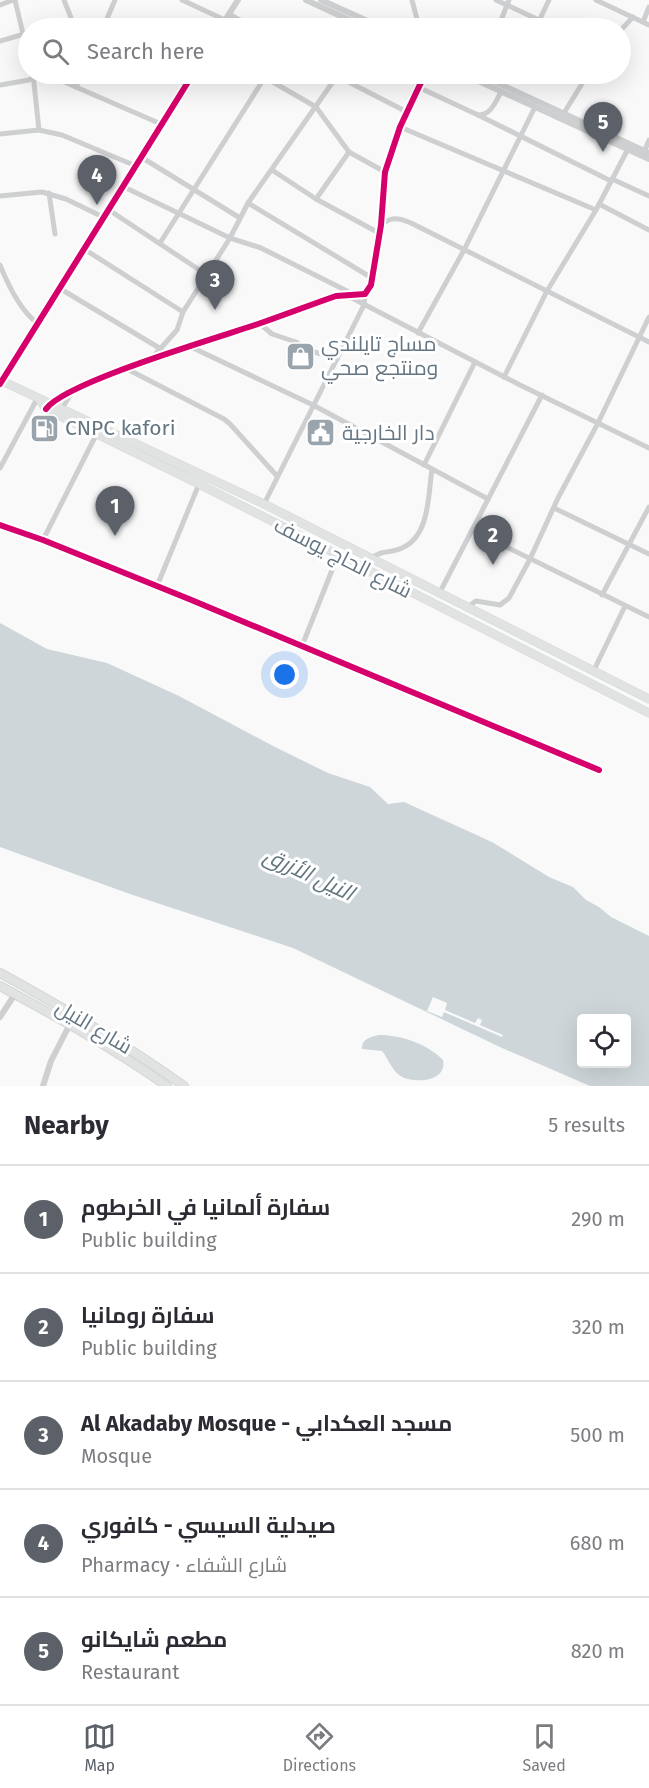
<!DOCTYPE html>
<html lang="en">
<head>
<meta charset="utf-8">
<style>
  :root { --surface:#fff; --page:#f2f2f3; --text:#2b2b33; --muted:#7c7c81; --line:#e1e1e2; --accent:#5c6169 }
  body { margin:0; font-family:"Fira Sans",Cairo,sans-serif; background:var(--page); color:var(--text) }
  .controls { position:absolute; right:18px; bottom:18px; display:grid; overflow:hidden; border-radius:6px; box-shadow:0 6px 24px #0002 }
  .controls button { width:54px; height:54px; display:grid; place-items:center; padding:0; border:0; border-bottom:2px solid var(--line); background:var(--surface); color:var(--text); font:30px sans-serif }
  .you { position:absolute; left:285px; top:675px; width:21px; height:21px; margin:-15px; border:4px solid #fff; border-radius:50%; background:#1a73e8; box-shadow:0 0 0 9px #1a73e833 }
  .badge { display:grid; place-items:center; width:39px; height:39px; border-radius:50%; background:var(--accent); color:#fff; font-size:20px; font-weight:700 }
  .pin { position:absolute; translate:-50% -50px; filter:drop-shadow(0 2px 3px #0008) }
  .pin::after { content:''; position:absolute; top:32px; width:21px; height:18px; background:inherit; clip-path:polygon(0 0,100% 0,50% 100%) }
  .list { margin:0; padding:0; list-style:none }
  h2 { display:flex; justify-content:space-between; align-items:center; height:78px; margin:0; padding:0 24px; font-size:26px }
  h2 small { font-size:20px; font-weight:400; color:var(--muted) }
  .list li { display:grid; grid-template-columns:39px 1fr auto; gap:18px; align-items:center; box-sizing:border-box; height:108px; padding:0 24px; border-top:2px solid var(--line) }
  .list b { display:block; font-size:22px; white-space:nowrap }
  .list p { margin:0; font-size:20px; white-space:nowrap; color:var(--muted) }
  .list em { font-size:20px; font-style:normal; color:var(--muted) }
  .icon { flex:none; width:33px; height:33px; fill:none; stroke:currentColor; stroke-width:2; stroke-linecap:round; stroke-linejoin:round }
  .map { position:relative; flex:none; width:649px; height:1086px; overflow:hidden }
  .search { position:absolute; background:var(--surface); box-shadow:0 6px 24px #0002; left:18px; right:18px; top:18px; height:66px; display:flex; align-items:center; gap:15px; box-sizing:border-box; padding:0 21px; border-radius:33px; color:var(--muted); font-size:22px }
  .sheet { height:618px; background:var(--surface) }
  nav { display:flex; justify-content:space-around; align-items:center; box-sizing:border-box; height:84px; border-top:2px solid var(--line); background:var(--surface); font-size:16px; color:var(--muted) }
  nav a { display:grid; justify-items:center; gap:3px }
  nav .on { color:var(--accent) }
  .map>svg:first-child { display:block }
</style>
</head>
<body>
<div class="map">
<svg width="649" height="1086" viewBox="0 0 649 1086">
  <rect width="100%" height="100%" fill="#f9f9f9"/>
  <g fill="#ced6d9" fill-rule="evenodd">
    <path d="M0 623 47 649 107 663 179 696 275 747 328 773 370 787 388 804 404 802 492 842 549 877 573 887 586 900 599 907 611 917 649 936V1086H590L502 1048 293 948 130 894 0 847ZM582 1018H626V1064H582Z"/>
    <path d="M379 1035C402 1035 427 1044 443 1060 448 1083 411 1084 399 1075 391 1069 388 1058 382 1051L362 1049C362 1038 371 1037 379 1035Z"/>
  </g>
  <path fill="#f9f9f9" d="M433 997 447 1003 445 1010 475 1023 478 1018 482 1020 480 1025 503 1035 502 1037 444 1012 442 1017 427 1011Z"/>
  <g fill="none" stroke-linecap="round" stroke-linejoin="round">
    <defs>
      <g id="secondary">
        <path d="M0 380 264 504 649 699"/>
        <path d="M40 400 46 409 58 415 199 484 649 713"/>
      </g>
      <g id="primary">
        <path d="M0 973C64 1008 125 1044 184 1086"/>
        <path d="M0 986C57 1017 113 1048 167 1086"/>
      </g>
    </defs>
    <use href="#secondary" stroke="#d5d6d7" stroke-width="9"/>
    <use href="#primary" stroke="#d5d6d7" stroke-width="10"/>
    <g stroke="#cecfd0" stroke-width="5">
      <path d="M15 0 28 55"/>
      <path d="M64 0 75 28"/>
      <path d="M182 0 225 20"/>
      <path d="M412 0 417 19 423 28"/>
      <path d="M496 0 556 28"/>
      <path d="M596 0 649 25"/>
      <path d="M0 5 13 0"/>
      <path d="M229 14 254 28"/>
      <path d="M539 21 549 0"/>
      <path d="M643 22 649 7"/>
      <path d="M103 28 115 0"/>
      <path d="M498 28 509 0"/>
      <path d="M620 31 633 17"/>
      <path d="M0 41 24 34"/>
      <path d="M33 74 39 130"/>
      <path d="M46 74 161 124"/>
      <path d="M259 74 316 107 349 152 385 172"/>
      <path d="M333 74 407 112"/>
      <path d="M0 85 29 80 38 74"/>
      <path d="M76 87 82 74"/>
      <path d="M418 87 478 115C491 115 495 103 501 92"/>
      <path d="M564 113 588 74"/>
      <path d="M478 115 611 181"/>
      <path d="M400 127 596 210"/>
      <path d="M0 134 39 130 62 135 136 166"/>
      <path d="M645 150 649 140"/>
      <path d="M141 157 240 218"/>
      <path d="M272 170 316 199 379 233"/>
      <path d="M612 179 649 196"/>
      <path d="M124 187 230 238 261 248 351 293"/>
      <path d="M49 193 55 234"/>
      <path d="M0 196 42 192 66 199 105 218"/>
      <path d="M316 199 349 152"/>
      <path d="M248 203 372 278"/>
      <path d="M599 204 649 230"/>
      <path d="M109 210 207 275"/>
      <path d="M381 225C391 216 399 218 411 223L649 342"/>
      <path d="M160 243 265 77"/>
      <path d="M84 249 183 312"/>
      <path d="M0 265C8 285 20 310 37 323"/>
      <path d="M59 288 161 349"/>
      <path d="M348 296 520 385 649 448"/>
      <path d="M259 323 272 334 296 342 308 350 337 359"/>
      <path d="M418 333 464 250 535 107"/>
      <path d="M189 346 313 405 488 499"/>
      <path d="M151 359 177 330 183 312 230 238 248 203 337 76"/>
      <path d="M127 369 224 419 230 424 277 476"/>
      <path d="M504 377 547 291 596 210 628 149"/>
      <path d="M49 405 73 390 90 383 189 346 336 296 365 294 371 285 381 225 385 172 400 127 425 74"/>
      <path d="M61 410 72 392"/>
      <path d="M424 465 475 362"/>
      <path d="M0 468 37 399"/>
      <path d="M264 504 364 305 365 294"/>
      <path d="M554 508 649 554"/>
      <path d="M0 525 43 540 189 599 599 770"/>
      <path d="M472 530 649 617"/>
      <path d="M43 540 97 433"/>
      <path d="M372 558C383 549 390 554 402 548 430 536 428 495 432 469"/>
      <path d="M157 586 199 484"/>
      <path d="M440 592 542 395"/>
      <path d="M602 595 649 507"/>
      <path d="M469 606 476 601 500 605 509 598 530 559 558 498 598 423 649 317"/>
      <path d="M302 646 338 555"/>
      <path d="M594 670 625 606"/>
    </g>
    <g stroke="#cecfd0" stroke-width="6">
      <path d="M306 0 367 28"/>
      <path d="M321 0 383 28"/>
      <path d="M220 28 238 0"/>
      <path d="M463 74 649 159"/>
      <path d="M478 74 649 153"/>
      <path d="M2 381 193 74"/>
      <path d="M0 1017 15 994"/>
      <path d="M43 1086 51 1061 70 1024"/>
    </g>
    <use href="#secondary" stroke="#e1e2e2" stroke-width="8"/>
    <use href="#primary" stroke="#e1e2e2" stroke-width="8"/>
    <defs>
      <g id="cycleway">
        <path d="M0 384 193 74"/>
        <path d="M46 409C65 382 220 337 258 324 284 315 310 305 336 296L365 294 371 285 381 225 385 172 400 127 425 74"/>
        <path d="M0 525 43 540 189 599 599 770"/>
      </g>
    </defs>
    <use href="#cycleway" stroke="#fff" stroke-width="10"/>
    <use href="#cycleway" stroke="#d6006c" stroke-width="6"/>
  </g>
  <defs>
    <symbol id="shop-square" viewBox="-11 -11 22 22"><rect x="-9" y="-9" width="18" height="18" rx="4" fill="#99a4ac" stroke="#fff"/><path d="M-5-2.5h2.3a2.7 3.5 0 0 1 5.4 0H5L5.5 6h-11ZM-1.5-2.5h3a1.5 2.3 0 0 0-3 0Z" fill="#fff"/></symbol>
    <symbol id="fuel-square" viewBox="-11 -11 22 22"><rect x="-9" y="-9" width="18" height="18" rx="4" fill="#99a4ac" stroke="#fff"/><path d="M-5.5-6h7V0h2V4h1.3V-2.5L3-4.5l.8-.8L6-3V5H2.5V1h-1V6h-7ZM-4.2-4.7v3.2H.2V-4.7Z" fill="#fff"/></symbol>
    <symbol id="civic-square" viewBox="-11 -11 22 22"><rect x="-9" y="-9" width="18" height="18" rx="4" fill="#99a4ac" stroke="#fff"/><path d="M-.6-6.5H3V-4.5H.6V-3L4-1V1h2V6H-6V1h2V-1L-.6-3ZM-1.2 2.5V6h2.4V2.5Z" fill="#fff"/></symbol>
  </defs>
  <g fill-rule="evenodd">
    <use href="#shop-square" x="284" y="340" width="33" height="33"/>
    <use href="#fuel-square" x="28" y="412" width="33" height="33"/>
    <use href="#civic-square" x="304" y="416" width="33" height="33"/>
  </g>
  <g text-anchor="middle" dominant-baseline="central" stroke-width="6" stroke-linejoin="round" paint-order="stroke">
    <g font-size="21" fill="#657683" stroke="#fff" text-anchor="start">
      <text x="321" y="344">مساج تايلندي<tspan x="321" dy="24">ومنتجع صحي</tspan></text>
      <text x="65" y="428">CNPC kafori</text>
      <text x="342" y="433">دار الخارجية</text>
    </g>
    <g font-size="21" fill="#657683" stroke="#fff">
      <text transform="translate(343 558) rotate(27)">شارع الحاج يوسف</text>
      <text transform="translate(94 1027) rotate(31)">شارع النيل</text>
    </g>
    <g font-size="22" font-style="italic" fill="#60757c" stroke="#fff">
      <text transform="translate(309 874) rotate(25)">النيل الأزرق</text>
    </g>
  </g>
</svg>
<div class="controls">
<button><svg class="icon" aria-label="locate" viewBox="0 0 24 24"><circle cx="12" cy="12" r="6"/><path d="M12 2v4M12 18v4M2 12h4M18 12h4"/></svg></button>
</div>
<div class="you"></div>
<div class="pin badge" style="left:115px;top:536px">1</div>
<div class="pin badge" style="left:493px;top:565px">2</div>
<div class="pin badge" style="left:215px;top:310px">3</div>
<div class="pin badge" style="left:97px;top:205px">4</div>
<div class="pin badge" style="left:603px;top:152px">5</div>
<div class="search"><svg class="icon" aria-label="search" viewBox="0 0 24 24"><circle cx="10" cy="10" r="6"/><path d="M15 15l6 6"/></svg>Search here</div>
</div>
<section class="sheet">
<h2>Nearby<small>5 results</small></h2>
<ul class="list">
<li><span class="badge">1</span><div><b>سفارة ألمانيا في الخرطوم</b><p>Public building</p></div><em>290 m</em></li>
<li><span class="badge">2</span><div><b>سفارة رومانيا</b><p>Public building</p></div><em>320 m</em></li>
<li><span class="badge">3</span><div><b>Al Akadaby Mosque - مسجد العكدابي</b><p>Mosque</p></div><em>500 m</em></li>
<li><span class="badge">4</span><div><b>صيدلية السيسي - كافوري</b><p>Pharmacy · شارع الشفاء</p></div><em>680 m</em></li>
<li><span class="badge">5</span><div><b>مطعم شايكانو</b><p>Restaurant</p></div><em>820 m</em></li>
</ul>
</section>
<nav>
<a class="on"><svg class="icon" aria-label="map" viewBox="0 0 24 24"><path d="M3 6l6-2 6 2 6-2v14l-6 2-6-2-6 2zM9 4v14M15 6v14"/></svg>Map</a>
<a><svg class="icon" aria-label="directions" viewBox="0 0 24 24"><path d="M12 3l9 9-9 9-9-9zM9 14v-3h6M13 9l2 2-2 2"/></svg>Directions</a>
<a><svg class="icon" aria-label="saved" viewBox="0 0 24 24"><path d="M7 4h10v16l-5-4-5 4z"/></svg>Saved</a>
</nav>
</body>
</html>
